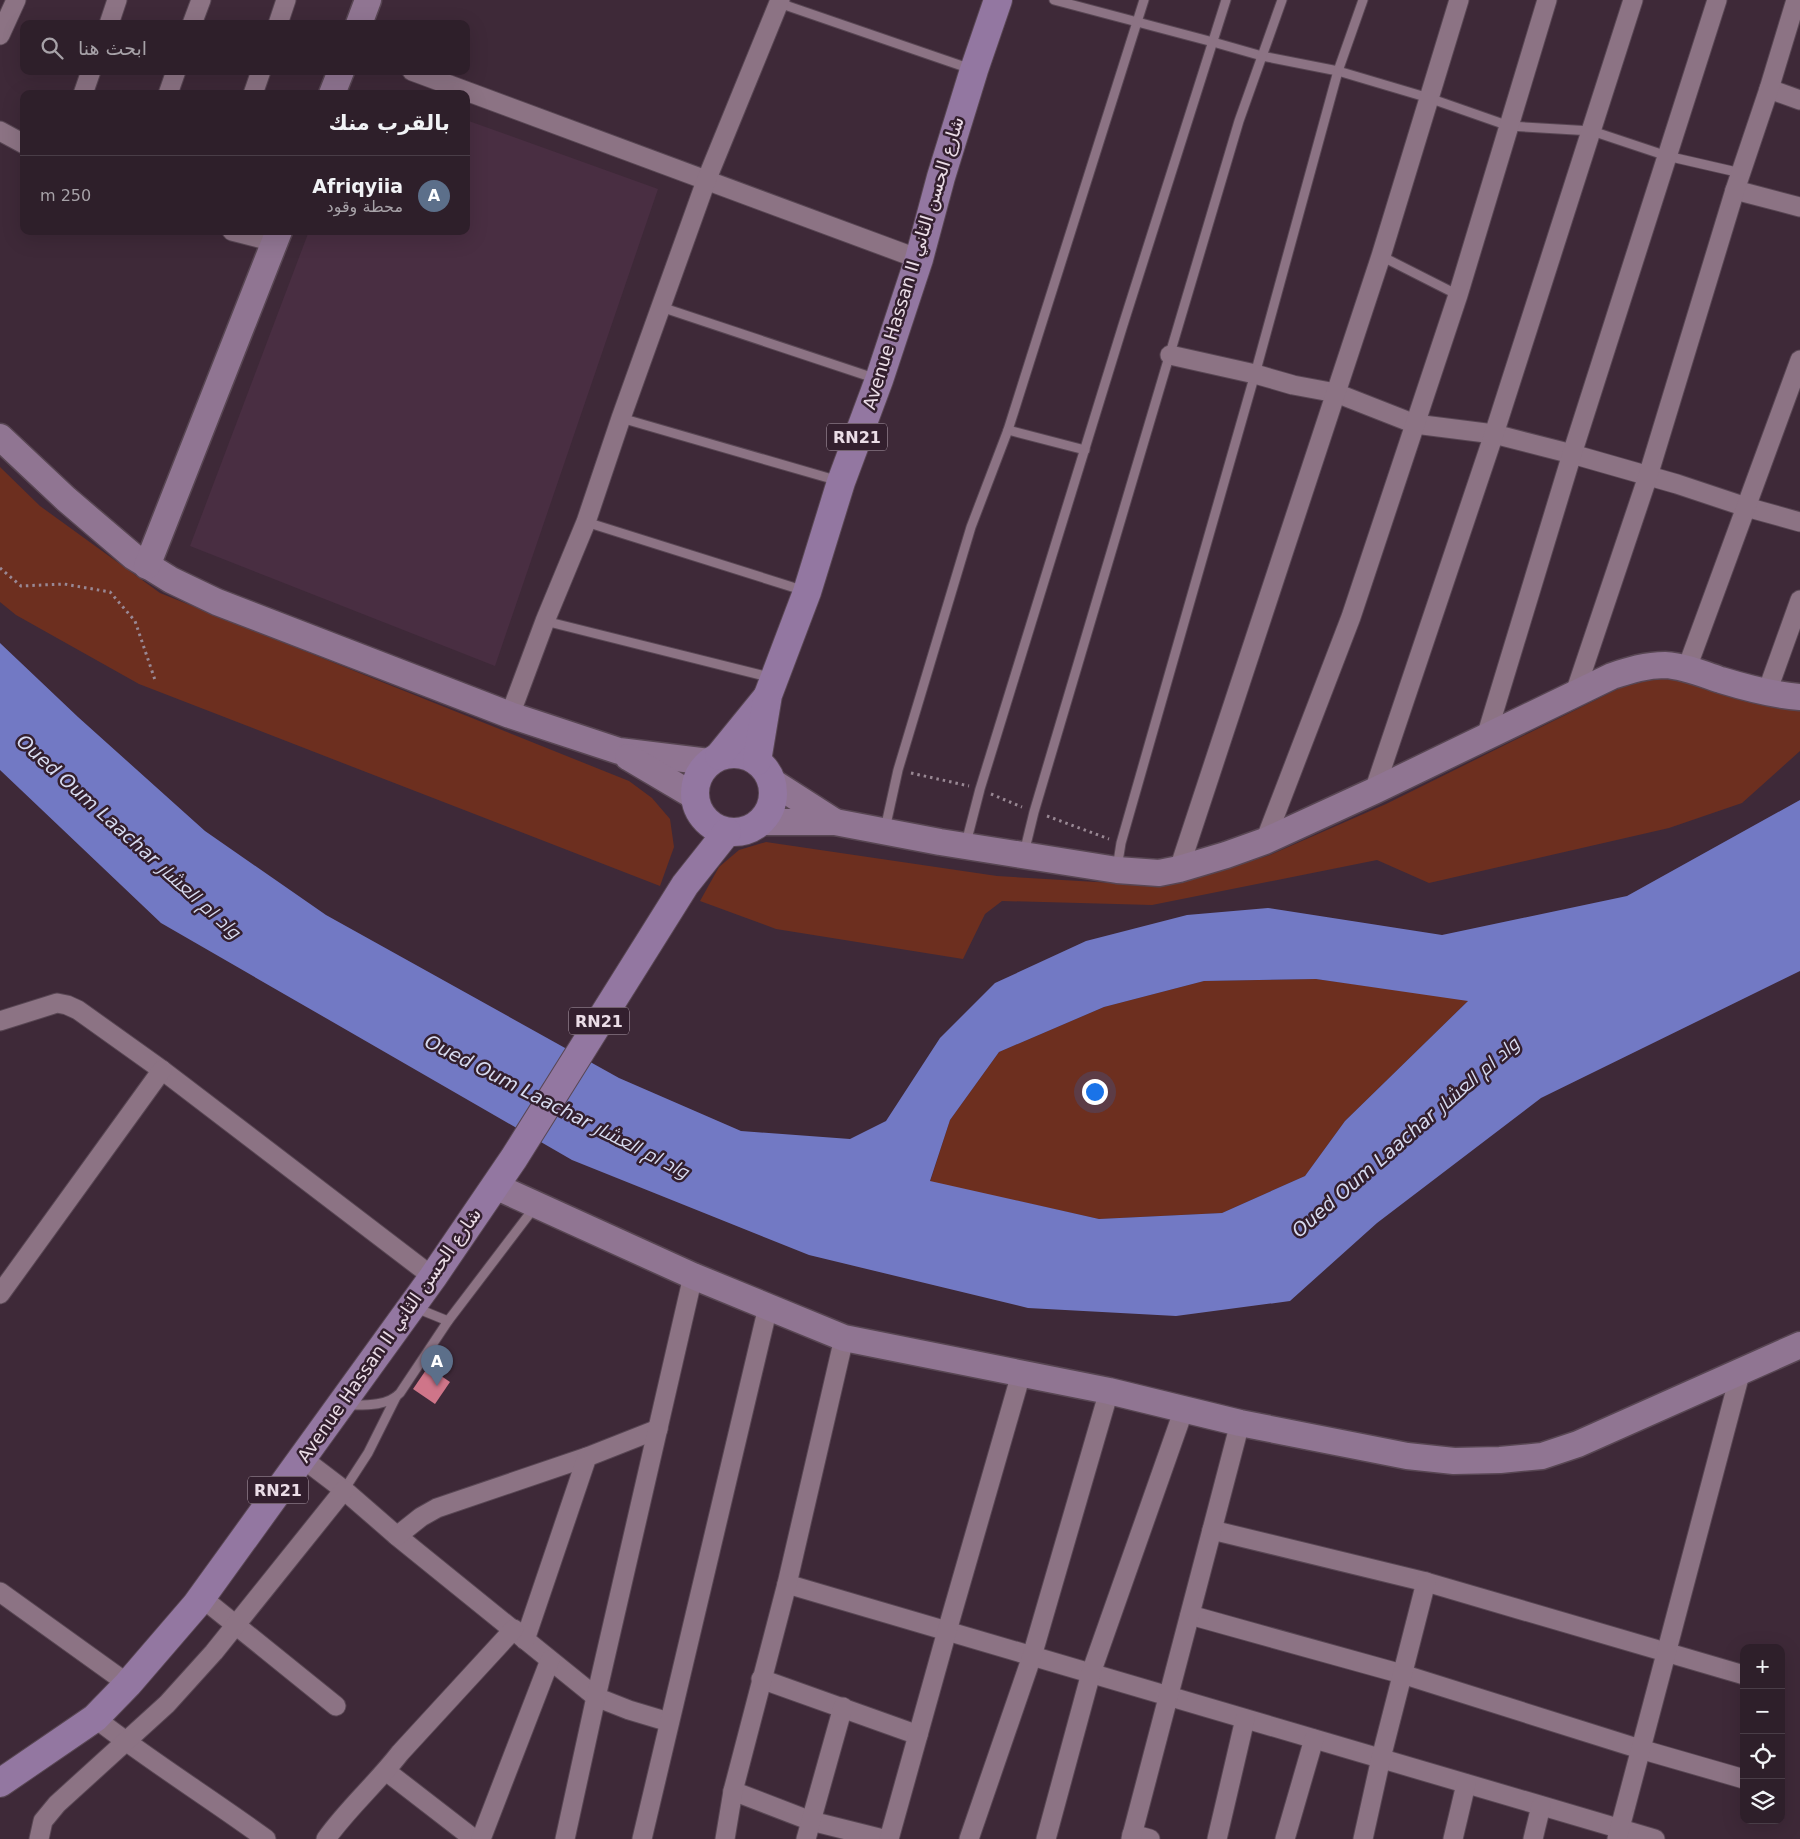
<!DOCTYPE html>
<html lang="ar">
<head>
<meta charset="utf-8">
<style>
  :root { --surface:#2e1f2a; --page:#3a2c36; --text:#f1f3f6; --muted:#a7a2a8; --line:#493d47; --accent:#a1c92a }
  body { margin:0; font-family:"DejaVu Sans",Cairo,sans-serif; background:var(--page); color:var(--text); direction:rtl }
  .controls { position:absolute; right:15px; bottom:15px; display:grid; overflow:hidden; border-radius:10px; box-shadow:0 5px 20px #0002 }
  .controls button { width:45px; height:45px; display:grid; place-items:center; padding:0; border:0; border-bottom:1px solid var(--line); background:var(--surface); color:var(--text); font:25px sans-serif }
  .you { position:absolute; left:1094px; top:1091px; width:18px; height:18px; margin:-12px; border:4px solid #fff; border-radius:50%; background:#1a73e8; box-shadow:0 0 0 8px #1a73e833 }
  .badge { display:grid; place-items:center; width:32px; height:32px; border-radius:50%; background:var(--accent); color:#fff; font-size:16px; font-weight:700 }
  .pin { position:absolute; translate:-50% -41px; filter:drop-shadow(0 1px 2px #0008) }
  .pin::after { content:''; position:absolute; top:26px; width:18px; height:15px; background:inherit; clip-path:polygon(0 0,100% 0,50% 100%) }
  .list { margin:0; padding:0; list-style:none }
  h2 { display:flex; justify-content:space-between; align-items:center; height:65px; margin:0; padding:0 20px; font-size:21px }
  h2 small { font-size:16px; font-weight:400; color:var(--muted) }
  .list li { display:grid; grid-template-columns:32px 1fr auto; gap:15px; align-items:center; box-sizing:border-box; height:80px; padding:0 20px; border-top:1px solid var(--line) }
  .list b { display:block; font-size:19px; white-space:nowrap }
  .list p { margin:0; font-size:16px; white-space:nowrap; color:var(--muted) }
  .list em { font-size:16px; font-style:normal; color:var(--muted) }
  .icon { flex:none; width:28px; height:28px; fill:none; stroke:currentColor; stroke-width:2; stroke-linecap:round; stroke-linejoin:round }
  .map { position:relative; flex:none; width:1800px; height:1839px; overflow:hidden; direction:ltr }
  .search { position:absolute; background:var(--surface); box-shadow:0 5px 20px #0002; left:20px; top:20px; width:450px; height:55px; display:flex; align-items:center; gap:12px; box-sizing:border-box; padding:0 18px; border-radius:10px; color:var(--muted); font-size:19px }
  .panel { position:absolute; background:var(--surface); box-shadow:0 5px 20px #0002; left:20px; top:90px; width:450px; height:145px; border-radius:10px; direction:rtl }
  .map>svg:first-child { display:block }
</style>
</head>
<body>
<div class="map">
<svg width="1800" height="1839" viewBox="0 0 1800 1839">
  <rect width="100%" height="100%" fill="#3e2938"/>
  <path fill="#492e42" d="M466 120 658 189 495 666 190 546 309 231H466Z"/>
  <g fill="#6d2f1f">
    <path d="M0 467 40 506 160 593 629 781 652 798 670 819 674 847 660 886 139 684 16 615 0 602Z"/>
    <path d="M1672 677 1800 708V751L1742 803 1669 828 1429 883 1377 860 1152 905 1002 901 985 914 963 959 776 929 700 901 719 867 739 850 766 842 997 876 1147 885 1207 875 1270 855 1386 804 1622 687 1650 680Z"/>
    <path d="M1316 979 1469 1000 1345 1121 1305 1176 1222 1213 1099 1219 930 1182 950 1120 999 1052 1104 1007 1204 981Z"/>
  </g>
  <path fill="#7279c4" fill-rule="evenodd" d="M0 643 78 717 205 831 326 915 619 1078 741 1131 850 1139 886 1121 940 1038 995 983 1086 941 1187 915 1268 908 1442 935 1627 896 1800 800V971L1541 1098 1377 1223 1290 1301 1176 1316 1028 1308 809 1255 572 1160 161 923 0 770ZM1316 979 1468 1001 1345 1121 1305 1176 1222 1213 1099 1219 930 1181 950 1120 999 1052 1104 1007 1204 981Z"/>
  <path fill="#cf7589" d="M428 1367 450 1382 435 1404 413 1389Z"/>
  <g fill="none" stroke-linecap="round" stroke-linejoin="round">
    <defs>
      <g id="lane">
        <path d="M1054 0 1213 42 1262 56 1338 71 1429 98 1509 126 1592 131 1667 156 1741 173"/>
        <path d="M779 3 971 69"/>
        <path d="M1381 256 1458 295"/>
        <path d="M661 307 877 379"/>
        <path d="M621 418 839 481"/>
        <path d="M1008 430 1085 450"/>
        <path d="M586 522 805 591"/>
        <path d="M545 621 773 678"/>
        <path d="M885 829 898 770 971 527 1008 430 1144 0"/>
        <path d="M966 843 980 789 1123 325 1226 0"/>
        <path d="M1024 853 1034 812 1239 121 1282 0"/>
        <path d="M1117 868 1121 843 1255 374 1338 71 1363 0"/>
        <path d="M448 1321 534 1208"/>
        <path d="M345 1405C363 1405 387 1407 400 1393L448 1321 416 1308"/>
        <path d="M344 1490 368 1453 396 1397"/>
      </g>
      <g id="street">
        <path d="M109 24 117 0"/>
        <path d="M192 24 201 0"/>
        <path d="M278 24 286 0"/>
        <path d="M0 35 16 0"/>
        <path d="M412 71 919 259"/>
        <path d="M1769 89 1800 100"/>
        <path d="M83 94 91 71"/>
        <path d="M168 94 176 71"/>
        <path d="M253 94 261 71"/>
        <path d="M0 131 24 144"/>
        <path d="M1735 190 1800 207"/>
        <path d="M232 231 275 242"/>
        <path d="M1170 355 1255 374 1293 385 1336 393 1415 424 1494 434 1572 454 1677 484 1746 507 1800 522"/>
        <path d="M1687 668 1800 360"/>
        <path d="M1767 692 1800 600"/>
        <path d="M1575 693 1648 476 1735 190 1769 89 1796 0"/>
        <path d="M510 715 545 621 586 522 621 418 706 181 780 0"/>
        <path d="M1486 737 1572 454 1717 0"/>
        <path d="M1374 791 1494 434 1633 0"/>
        <path d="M1265 841 1351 617 1458 295 1547 0"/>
        <path d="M1179 869 1381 256 1459 0"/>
        <path d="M0 1021 57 1003 67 1005 78 1010 162 1070 433 1277"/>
        <path d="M0 1294 162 1070"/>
        <path d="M302 1458 344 1490 397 1536 596 1697 629 1710 669 1722"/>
        <path d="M1212 1530 1426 1582 1744 1675"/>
        <path d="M397 1536 421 1517 437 1508 587 1457"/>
        <path d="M787 1584 1655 1839"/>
        <path d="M0 1592 128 1684"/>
        <path d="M201 1597 336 1706"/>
        <path d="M1190 1615 1402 1674 1640 1749 1744 1779"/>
        <path d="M525 1640 587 1457 658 1429"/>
        <path d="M761 1679 918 1735"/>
        <path d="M95 1718C150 1761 210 1798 266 1839"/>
        <path d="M386 1771 474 1839"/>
        <path d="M733 1791 811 1821 883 1839"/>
        <path d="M1132 1834 1150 1839"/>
        <path d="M39 1839 43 1821 57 1804 167 1704 214 1652 344 1490"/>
        <path d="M326 1839C348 1808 377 1783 400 1753L514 1629"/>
        <path d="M481 1839 550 1660"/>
        <path d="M565 1839 596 1697 693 1276"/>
        <path d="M642 1839 768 1307"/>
        <path d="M725 1839 733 1791 787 1584 844 1338"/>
        <path d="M806 1839 843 1707"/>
        <path d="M889 1839 947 1631 1021 1374"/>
        <path d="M969 1839 1032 1656 1109 1391"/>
        <path d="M1046 1839 1091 1673 1184 1409"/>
        <path d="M1131 1839 1240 1423"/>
        <path d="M1217 1839 1245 1719"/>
        <path d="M1285 1839 1314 1739"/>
        <path d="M1363 1839 1381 1758 1426 1582"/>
        <path d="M1453 1839 1466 1784"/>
        <path d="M1533 1839 1541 1806"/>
        <path d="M1617 1839 1741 1370"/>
      </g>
      <g id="secondary">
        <path d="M359 24 368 0"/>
        <path d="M332 94 341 71"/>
        <path d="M0 437 66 499 134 557 171 580 217 602 510 715 619 751 709 762"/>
        <path d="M147 566 279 231"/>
        <path d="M628 757 694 796"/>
        <path d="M771 781 835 822"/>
        <path d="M761 822H835L940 842 1117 870 1159 873 1179 869 1226 855 1265 841 1374 791 1612 676C1630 670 1646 665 1665 665 1684 666 1703 674 1721 680 1747 688 1773 695 1800 697"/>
        <path d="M495 1186 693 1276 844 1338 1109 1391 1240 1423 1407 1456 1454 1461 1500 1460 1542 1456 1578 1444 1800 1345"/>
      </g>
      <g id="primary">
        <circle cx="734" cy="793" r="39"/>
        <path d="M719 756 767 697"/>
        <path d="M757 761 768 695 807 592 841 482 879 380 919 259 941 177 974 70 998 0"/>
        <path d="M0 1783 95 1718 128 1684 196 1605 433 1277 514 1158 685 885 727 832"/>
      </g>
    </defs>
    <use href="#lane" stroke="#584653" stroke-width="11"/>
    <use href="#street" stroke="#584653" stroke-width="21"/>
    <use href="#secondary" stroke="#584653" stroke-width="29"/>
    <use href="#primary" stroke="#584653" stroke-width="30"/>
    <g stroke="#998894" stroke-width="3" stroke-dasharray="2.5 4" stroke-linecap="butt">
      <path d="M0 568 21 586 64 584 110 592 135 621 155 680"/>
      <path d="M911 773 969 786"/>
      <path d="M991 794 1022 807"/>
      <path d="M1047 816 1109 839"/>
    </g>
    <use href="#lane" stroke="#8c7384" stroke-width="9"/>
    <use href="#street" stroke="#8c7384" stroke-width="19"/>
    <use href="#secondary" stroke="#907592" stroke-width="26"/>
    <use href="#primary" stroke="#9377a1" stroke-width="28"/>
  </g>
  <g text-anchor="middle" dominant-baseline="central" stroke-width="5" stroke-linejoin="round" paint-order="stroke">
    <g fill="#331f2e" stroke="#b4a4b0" stroke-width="1">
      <rect x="827" y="423.5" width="60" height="27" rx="4"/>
      <rect x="569" y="1007.5" width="60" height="27" rx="4"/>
      <rect x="248" y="1476.5" width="60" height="27" rx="4"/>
    </g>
    <g font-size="16" font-weight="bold" fill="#ebdde7">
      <text x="857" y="437">RN21</text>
      <text x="599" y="1021">RN21</text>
      <text x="278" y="1490">RN21</text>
    </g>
    <g font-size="18" fill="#ebdde7" stroke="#331f2e">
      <text transform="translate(913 263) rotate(-73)">Avenue Hassan II شارع الحسن الثاني</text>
      <text transform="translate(389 1335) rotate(-55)">Avenue Hassan II شارع الحسن الثاني</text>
    </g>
    <g font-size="19" font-style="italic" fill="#d7dbf0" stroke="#331f2e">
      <text transform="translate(129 836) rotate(42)">Oued Oum Laachar واد ام العشار</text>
      <text transform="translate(557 1106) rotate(27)">Oued Oum Laachar واد ام العشار</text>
      <text transform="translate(1405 1137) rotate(-41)">Oued Oum Laachar واد ام العشار</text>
    </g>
  </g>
</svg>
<div class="controls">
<button>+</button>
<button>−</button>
<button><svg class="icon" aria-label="locate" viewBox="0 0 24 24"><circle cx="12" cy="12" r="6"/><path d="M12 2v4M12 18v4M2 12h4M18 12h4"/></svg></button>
<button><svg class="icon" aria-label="layers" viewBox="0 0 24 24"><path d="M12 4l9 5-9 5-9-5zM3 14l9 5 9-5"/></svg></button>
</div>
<div class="you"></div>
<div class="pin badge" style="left:437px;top:1386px;background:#5c6f8a">A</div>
<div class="search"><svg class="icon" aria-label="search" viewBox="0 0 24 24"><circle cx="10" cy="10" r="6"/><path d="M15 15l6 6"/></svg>ابحث هنا</div>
<section class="panel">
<h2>بالقرب منك<small></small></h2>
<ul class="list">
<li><span class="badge" style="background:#5c6f8a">A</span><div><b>Afriqyiia</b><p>محطة وقود</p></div><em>250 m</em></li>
</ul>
</section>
</div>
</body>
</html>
